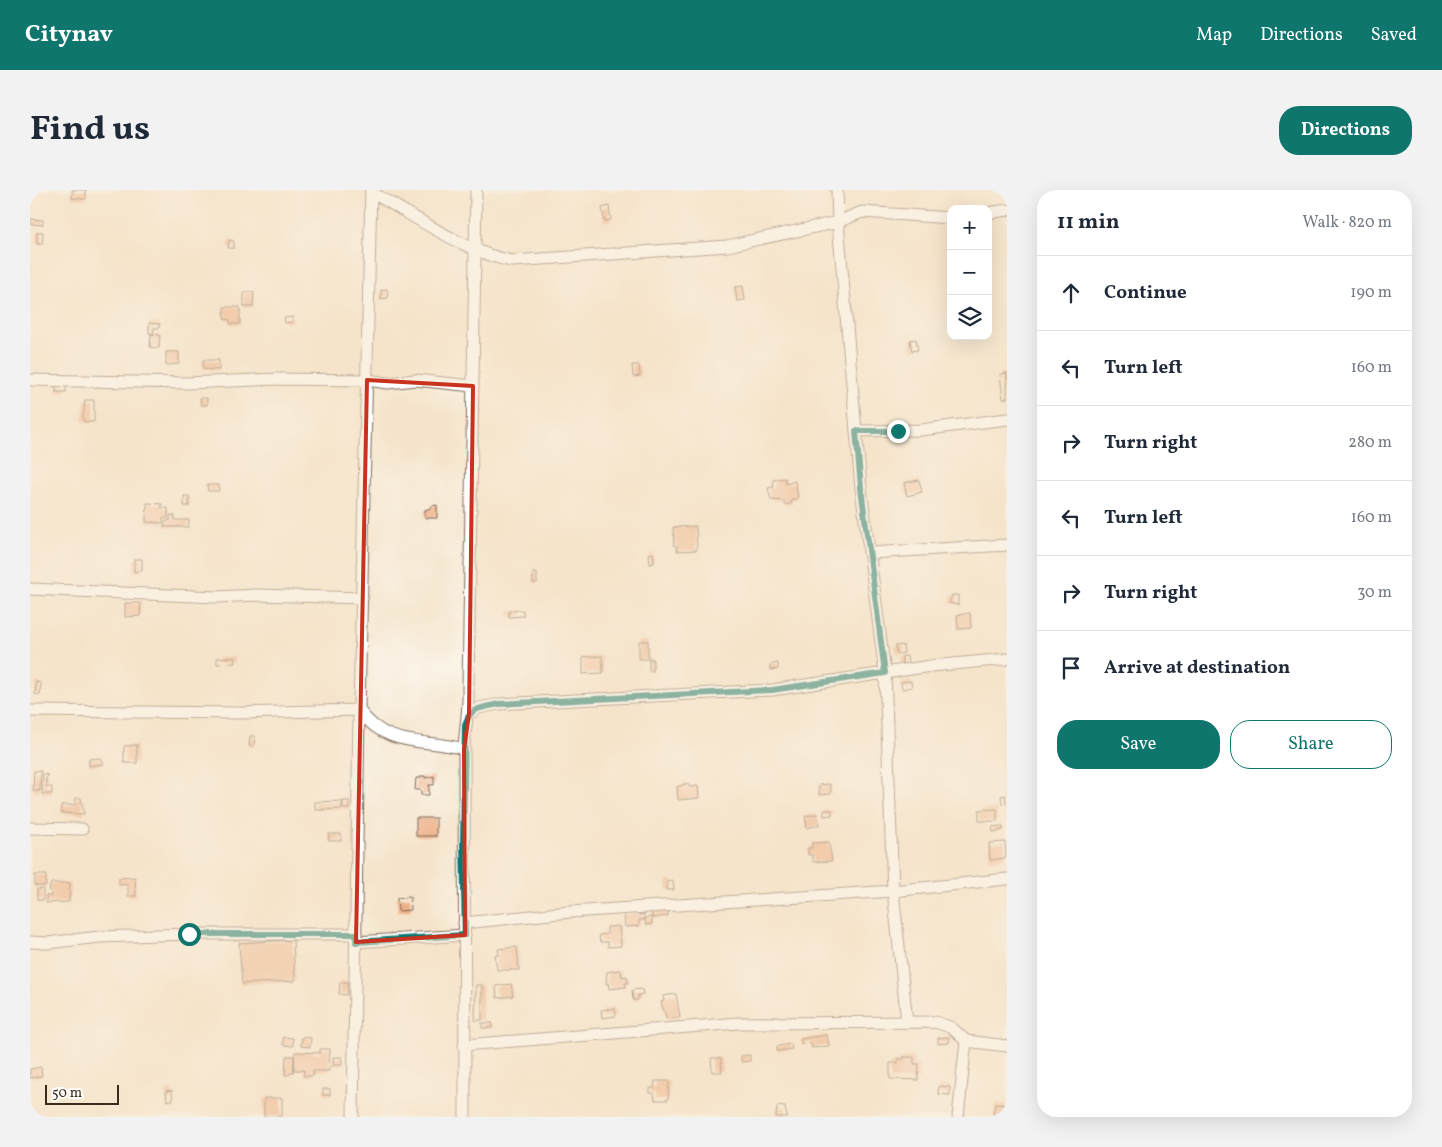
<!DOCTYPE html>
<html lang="en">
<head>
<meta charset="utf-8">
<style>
  :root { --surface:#fff; --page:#f2f2f3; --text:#1f2937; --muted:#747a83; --line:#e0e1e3; --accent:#0f766e }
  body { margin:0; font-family:Vollkorn,serif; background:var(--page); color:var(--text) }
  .controls { position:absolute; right:15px; top:15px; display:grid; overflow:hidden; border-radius:10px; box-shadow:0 5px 20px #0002 }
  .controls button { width:45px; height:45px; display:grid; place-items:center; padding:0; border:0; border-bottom:1px solid var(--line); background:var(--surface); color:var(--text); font:25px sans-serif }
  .scale { position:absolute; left:15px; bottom:12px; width:74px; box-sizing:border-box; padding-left:5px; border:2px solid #3b2a1e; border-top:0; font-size:14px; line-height:18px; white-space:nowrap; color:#3b2a1e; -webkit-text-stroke:4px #fdfcf7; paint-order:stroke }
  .stop { position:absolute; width:15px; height:15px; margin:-11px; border:4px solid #0f766e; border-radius:50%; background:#fff }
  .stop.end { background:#0f766e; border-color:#fff; box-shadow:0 1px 5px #0008 }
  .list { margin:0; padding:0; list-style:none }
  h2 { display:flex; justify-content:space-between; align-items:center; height:65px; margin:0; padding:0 20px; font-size:21px }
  h2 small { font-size:16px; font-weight:400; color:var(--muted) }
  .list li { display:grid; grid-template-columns:32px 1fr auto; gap:15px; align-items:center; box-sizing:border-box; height:75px; padding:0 20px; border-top:1px solid var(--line) }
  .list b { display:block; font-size:19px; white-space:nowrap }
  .list em { font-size:16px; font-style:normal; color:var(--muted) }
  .actions { display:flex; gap:10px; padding:15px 20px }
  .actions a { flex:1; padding:11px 0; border:1px solid var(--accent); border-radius:20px; text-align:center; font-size:18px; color:var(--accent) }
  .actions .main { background:var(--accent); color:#fff }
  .icon { flex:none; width:28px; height:28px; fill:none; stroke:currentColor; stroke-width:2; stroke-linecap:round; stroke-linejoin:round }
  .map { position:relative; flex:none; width:977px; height:927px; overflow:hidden; border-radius:20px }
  header { display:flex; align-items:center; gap:30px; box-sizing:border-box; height:70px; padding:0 25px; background:var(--accent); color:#fff }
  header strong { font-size:24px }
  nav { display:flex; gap:28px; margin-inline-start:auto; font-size:18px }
  .intro { display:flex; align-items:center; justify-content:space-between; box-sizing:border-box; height:120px; padding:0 30px }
  h1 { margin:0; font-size:35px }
  .button { padding:12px 22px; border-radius:20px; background:var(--accent); color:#fff; font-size:18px; font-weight:700 }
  main { display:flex; gap:30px; padding:0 30px }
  aside { flex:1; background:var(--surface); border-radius:20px; box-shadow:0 5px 20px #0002 }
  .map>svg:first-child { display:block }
</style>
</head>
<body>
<header>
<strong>Citynav</strong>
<nav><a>Map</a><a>Directions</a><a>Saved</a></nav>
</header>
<div class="intro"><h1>Find us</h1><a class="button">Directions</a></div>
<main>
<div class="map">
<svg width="977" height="927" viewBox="0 0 977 927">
  <rect width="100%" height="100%" fill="#fdfcf7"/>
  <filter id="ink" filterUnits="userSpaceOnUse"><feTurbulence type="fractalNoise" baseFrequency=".02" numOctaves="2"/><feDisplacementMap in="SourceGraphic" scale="10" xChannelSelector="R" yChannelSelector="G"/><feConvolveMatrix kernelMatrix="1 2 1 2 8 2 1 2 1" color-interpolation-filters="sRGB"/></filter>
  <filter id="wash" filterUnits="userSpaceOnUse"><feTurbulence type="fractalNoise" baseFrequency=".0096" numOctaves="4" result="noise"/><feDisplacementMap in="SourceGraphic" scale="20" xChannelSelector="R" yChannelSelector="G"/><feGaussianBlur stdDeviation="1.12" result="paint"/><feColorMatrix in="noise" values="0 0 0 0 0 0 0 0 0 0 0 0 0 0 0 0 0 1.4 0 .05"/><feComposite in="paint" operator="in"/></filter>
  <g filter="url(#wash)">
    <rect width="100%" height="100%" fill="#f5e4cb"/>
    <g id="blocks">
      <g fill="#edaf86">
        <path d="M42 0H56V9L42 8Z"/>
        <path d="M579 16 581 30 574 31 572 18Z"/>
        <path d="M0 29 13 30V35L0 34Z"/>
        <path d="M7 42H13L12 54H7Z"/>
        <path d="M199 50 204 51V58H198Z"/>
        <path d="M713 96 715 110 707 111 705 97Z"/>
        <path d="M357 99 358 108 351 109V100Z"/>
        <path d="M214 102H224L223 117H214Z"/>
        <path d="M194 117H210V134H200V130L194 129Z"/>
        <path d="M263 127V132L255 133 254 128Z"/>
        <path d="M119 133 130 134 129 138H124L123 144 119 143Z"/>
        <path d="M121 144 130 145 129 158 120 157Z"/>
        <path d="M886 149 888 160 882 161 880 150Z"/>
        <path d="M136 162H149V174L136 175Z"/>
        <path d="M173 170H189V180L173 179Z"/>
        <path d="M602 175H609L610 186 603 187Z"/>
        <path d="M977 183V208L973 209 970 184Z"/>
        <rect x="26" y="196" width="10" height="6"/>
        <path d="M170 208H177V215H171Z"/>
        <path d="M55 210H64V232H54L53 228Z"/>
        <path d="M755 288 756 294 765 291 768 308 761 310 762 313 755 315 754 311 741 310 738 298 744 297 743 290Z"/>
        <path d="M889 290 892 302 877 306 874 293Z"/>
        <path d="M177 295H189V301H178Z"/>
        <rect x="154" y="306" width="5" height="10"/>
        <path d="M117 313 132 314V318H138V328H133V333L116 332Z"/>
        <path d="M407 315V328H395V320L401 318V316Z"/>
        <path d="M140 325 145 326V330H159L158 337H134L135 332 140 330Z"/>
        <path d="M666 336 667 360 647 361V356H644L643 337Z"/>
        <path d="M623 363 624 373 620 374 619 364Z"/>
        <path d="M104 369H112V381L104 382Z"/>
        <rect x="503" y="383" width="4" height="10"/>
        <path d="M922 405H928V415L919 413Z"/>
        <path d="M95 413H111L110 426 95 427Z"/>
        <path d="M493 420V426L479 427V421Z"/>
        <path d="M940 423 941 438 928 439 927 425Z"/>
        <rect x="609" y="451" width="9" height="18"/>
        <path d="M873 455 874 463 867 464 865 456Z"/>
        <path d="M572 466 573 483 553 484V467Z"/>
        <path d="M872 466H877L878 474H872Z"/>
        <path d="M204 467 205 473 187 474V468Z"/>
        <rect x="619" y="469" width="4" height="12"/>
        <path d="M746 473H748V479L740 480V475Z"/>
        <path d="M881 491 882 497 872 499 871 492Z"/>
        <path d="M6 492 11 493 10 505 5 504Z"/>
        <path d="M220 546H225L224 556H219Z"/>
        <path d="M107 555V573H94V556Z"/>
        <path d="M71 568 74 574 59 576V569Z"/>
        <path d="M4 581H11L10 601H3Z"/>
        <path d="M13 584 18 585 15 591H17L16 597H22V604H12Z"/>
        <path d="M391 586H395V588L404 586V595H399V605H391V600H385L386 588H391Z"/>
        <path d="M657 593 660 597 668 596 669 608 648 610 647 597Z"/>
        <path d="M800 594 801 604 789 605V595Z"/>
        <path d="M975 605 976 613 972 614 971 606Z"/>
        <path d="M46 608H51L54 624 31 623V615H45Z"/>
        <path d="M312 611V619L285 620V612Z"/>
        <rect x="313" y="611" width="6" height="8"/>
        <path d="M967 619V631H949V620Z"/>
        <path d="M794 620H802V625L794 626Z"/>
        <path d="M787 624 789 635 777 638 775 626Z"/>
        <rect x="386" y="628" width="20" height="18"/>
        <path d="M972 636 973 640 963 642 962 637Z"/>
        <rect x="299" y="644" width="12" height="7"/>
        <path d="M799 652 802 671 783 672V665H778V658H782V653Z"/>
        <path d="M975 652 976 668 960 670 959 653Z"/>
        <rect x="5" y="685" width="11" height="11"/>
        <path d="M105 687 106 706H98V694L89 695V688Z"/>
        <path d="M643 690 644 700H637V691Z"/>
        <path d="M21 693H40L39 712 16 713V706H21V701H19Z"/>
        <rect x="7" y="699" width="6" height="11"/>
        <path d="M380 707 381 720 368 721 367 708Z"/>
        <path d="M638 720V726L622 728V722Z"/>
        <path d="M609 723V725L614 724V730H609V736L595 737 594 724Z"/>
        <path d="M622 727V734L616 735 615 728Z"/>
        <path d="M589 736 591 756 578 757V752H570L569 745 577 744V737Z"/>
        <path d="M263 750 265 791 212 794 209 753Z"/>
        <path d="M487 757 489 780H467L465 765H469L468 759Z"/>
        <path d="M588 780 591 781 592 787 597 786 598 793H595L596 797 579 799 578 793 576 794 577 782Z"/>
        <path d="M310 792H318L317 805 309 804Z"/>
        <path d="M481 794 483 806 467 808 466 796Z"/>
        <path d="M446 795H452V830H445Z"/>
        <path d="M612 799 613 804 608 805V810H603L602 800Z"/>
        <path d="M646 804 650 827 637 829 631 812 634 811 633 806Z"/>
        <path d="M585 818 586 826 572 828 571 820Z"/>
        <rect x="452" y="833" width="10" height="5"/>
        <path d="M797 845 799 856 782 858 781 853 771 854V849Z"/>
        <path d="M253 847 263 848V856L253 855Z"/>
        <path d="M272 847 281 848 280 857 271 856Z"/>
        <path d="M919 847V853L908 854V848Z"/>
        <path d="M761 854 762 859 747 861V856Z"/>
        <path d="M290 859H300L299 881H283V886H274V880H264L265 862 290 863Z"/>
        <path d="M720 865V871L711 872V866Z"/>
        <path d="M256 866H264L263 883H260L259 885H255Z"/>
        <rect x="303" y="867" width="9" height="8"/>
        <path d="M874 867H884V874H889L888 890 860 889V873H868V869H874Z"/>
        <path d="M681 868H691L692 882H682Z"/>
        <path d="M11 877 12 886 0 888V879Z"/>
        <path d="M625 891H639L638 910H625L624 903H620V898H624Z"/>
        <path d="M909 896 920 897V905L908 904Z"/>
        <rect x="293" y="899" width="7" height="6"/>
        <path d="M142 900 143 910 137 911 136 901Z"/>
        <path d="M234 908H252V926L234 927Z"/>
        <path d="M965 914 977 915V927H963Z"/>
        <path d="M747 916 755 917 757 927H746Z"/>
      </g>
    </g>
  </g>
  <g filter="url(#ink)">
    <use href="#blocks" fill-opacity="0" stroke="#7c6b5b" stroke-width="1"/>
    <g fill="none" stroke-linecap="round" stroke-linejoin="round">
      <defs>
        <g id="minor">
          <path d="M807 0 808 32 831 298 855 483 863 701 877 832"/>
          <path d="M341 2C381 24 440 65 483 71L697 56 808 32 832 22 921 28"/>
          <path d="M958 23 977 20"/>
          <path d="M0 190 157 193 247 189 337 190 358 193 385 190 443 196"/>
          <path d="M826 241 891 240 977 229"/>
          <path d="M839 363 977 355"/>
          <path d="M0 399 187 407 227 405 332 408"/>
          <path d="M0 521 211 523 329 520C357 559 393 548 434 559"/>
          <path d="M439 524 449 518 469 514 742 500 901 476 977 469"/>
          <path d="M0 638 52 639"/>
          <path d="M434 733 540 722 863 701 977 689"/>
          <path d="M0 752 17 753 69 747 159 744H326"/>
          <path d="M326 752 435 745"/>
          <path d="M434 855 709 833 906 832 922 838 936 851 977 856"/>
          <path d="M323 927 329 520 341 0"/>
          <path d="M435 927 434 559C435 538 439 521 438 500L446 0"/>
          <path d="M928 927 936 851"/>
        </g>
      </defs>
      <use href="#minor" stroke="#7c6b5b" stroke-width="13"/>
      <use href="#minor" stroke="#fff" stroke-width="11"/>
    </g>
  </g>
  <g fill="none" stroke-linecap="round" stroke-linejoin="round" filter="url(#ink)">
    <path stroke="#0f766e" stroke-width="6" d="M159 744H326V752L435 745 433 654 435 536C439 517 452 518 469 514L742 500 855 483 831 298 826 241H868"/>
  </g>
  <path d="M0 0H977V927H0ZM337 190 443 196 439 524 434 559 435 745 326 752Z" fill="#f5e4cb" fill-opacity=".55" fill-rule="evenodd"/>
  <path fill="none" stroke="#c8321e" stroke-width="4" stroke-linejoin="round" d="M337 190 443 196 439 524 434 559 435 745 326 752Z"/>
</svg>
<div class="controls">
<button>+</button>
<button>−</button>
<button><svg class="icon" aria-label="layers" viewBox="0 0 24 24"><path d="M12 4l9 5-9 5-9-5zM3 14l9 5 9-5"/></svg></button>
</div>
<div class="scale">50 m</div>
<div class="stop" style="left:159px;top:744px"></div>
<div class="stop end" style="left:868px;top:241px"></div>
</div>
<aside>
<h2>11 min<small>Walk · 820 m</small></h2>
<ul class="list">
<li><svg class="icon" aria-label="ahead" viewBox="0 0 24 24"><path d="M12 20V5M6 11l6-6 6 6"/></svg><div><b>Continue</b></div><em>190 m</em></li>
<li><svg class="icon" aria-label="left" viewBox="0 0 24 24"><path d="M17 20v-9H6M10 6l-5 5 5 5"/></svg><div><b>Turn left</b></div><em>160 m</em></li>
<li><svg class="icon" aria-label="right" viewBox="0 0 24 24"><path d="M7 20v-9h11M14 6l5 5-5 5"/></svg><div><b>Turn right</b></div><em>280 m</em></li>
<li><svg class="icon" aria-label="left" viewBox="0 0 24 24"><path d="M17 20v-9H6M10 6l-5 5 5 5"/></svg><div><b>Turn left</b></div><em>160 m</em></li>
<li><svg class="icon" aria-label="right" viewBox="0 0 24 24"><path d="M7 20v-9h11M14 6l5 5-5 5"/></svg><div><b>Turn right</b></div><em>30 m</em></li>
<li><svg class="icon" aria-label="arrive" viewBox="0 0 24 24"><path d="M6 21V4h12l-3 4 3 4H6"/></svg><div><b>Arrive at destination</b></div></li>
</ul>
<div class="actions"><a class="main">Save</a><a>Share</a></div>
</aside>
</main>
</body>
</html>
